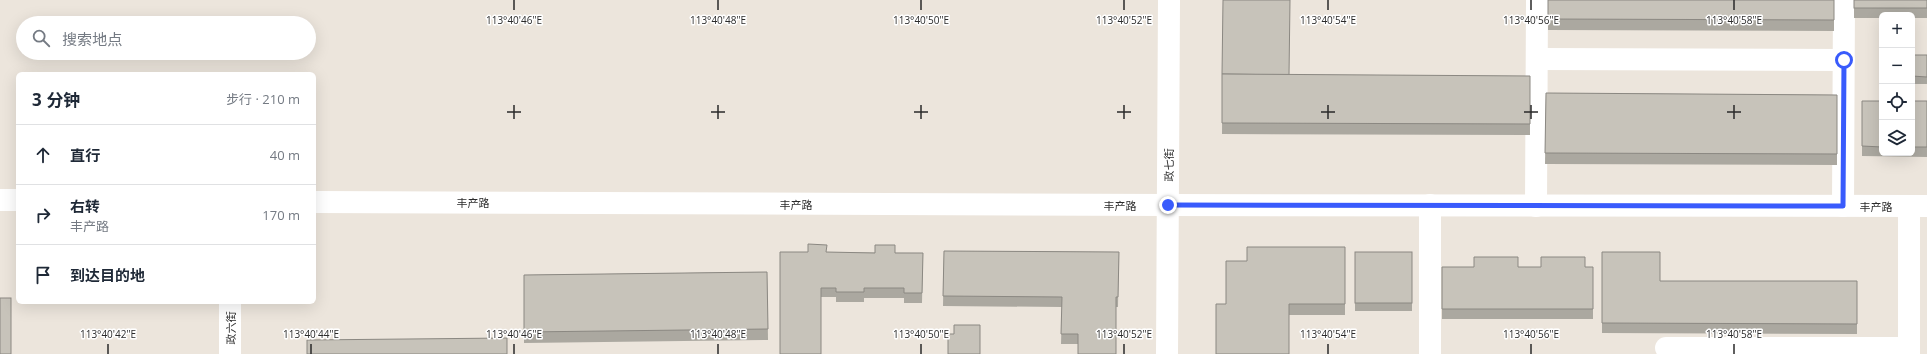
<!DOCTYPE html>
<html lang="zh">
<head>
<meta charset="utf-8">
<style>
  :root { --surface:#fff; --page:#f2f2f3; --text:#1f2937; --muted:#747a83; --line:#e0e1e3 }
  body { margin:0; font-family:"Open Sans","Noto Sans SC",sans-serif; background:var(--page); color:var(--text) }
  .controls { position:absolute; right:12px; top:12px; display:grid; overflow:hidden; border-radius:6px; box-shadow:0 4px 16px #0002 }
  .controls button { width:36px; height:36px; display:grid; place-items:center; padding:0; border:0; border-bottom:1px solid var(--line); background:var(--surface); color:var(--text); font:20px sans-serif }
  .stop { position:absolute; width:12px; height:12px; margin:-9px; border:3px solid #395bfc; border-radius:50%; background:#fff }
  .stop.end { background:#395bfc; border-color:#fff; box-shadow:0 1px 4px #0008 }
  .list { margin:0; padding:0; list-style:none }
  h2 { display:flex; justify-content:space-between; align-items:center; height:52px; margin:0; padding:0 16px; font-size:17px }
  h2 small { font-size:13px; font-weight:400; color:var(--muted) }
  .list li { display:grid; grid-template-columns:26px 1fr auto; gap:12px; align-items:center; box-sizing:border-box; height:60px; padding:0 16px; border-top:1px solid var(--line) }
  .list b { display:block; font-size:15px; white-space:nowrap }
  .list p { margin:0; font-size:13px; white-space:nowrap; color:var(--muted) }
  .list em { font-size:13px; font-style:normal; color:var(--muted) }
  .icon { flex:none; width:22px; height:22px; fill:none; stroke:currentColor; stroke-width:2; stroke-linecap:round; stroke-linejoin:round }
  .map { position:relative; flex:none; width:1927px; height:354px; overflow:hidden }
  .search { position:absolute; background:var(--surface); box-shadow:0 4px 16px #0002; left:16px; top:16px; width:300px; height:44px; display:flex; align-items:center; gap:10px; box-sizing:border-box; padding:0 14px; border-radius:22px; color:var(--muted); font-size:15px }
  .panel { position:absolute; background:var(--surface); box-shadow:0 4px 16px #0002; left:16px; top:72px; width:300px; height:232px; border-radius:6px }
  .map>svg:first-child { display:block }
</style>
</head>
<body>
<div class="map">
<svg width="1927" height="354" viewBox="0 0 1927 354">
  <rect width="100%" height="100%" fill="#ece5dc"/>
  <g fill="none" stroke-linecap="round" stroke-linejoin="round">
    <g stroke="#fff" stroke-width="22">
      <path d="M1537 59 1844 60"/>
      <path d="M0 200H18"/>
      <path d="M314 202 1168 205 1927 206"/>
      <path d="M1536 206 1537 0"/>
      <path d="M1843 206 1844 0"/>
      <path d="M1909 206V354"/>
      <path d="M230 302V354"/>
      <path d="M1666 348H1909"/>
      <path d="M1167 354 1169 0"/>
      <path d="M1430 354V205"/>
    </g>
  </g>
  <g fill="#aba8a0">
    <path d="M1223 0 1289 75 1530 76V135L1222 134Z"/>
    <path d="M1548 0H1834V31L1548 30Z"/>
    <path d="M1854 0H1927V18H1912V15H1882V18H1854Z"/>
    <rect x="1912" y="55" width="15" height="29"/>
    <path d="M1546 93 1837 95V165L1545 164Z"/>
    <path d="M1862 101H1882V153H1912V101H1927V157L1862 156Z"/>
    <path d="M1345 247V315H1289L1226 304 1247 261Z"/>
    <path d="M944 251 1119 252 1118 307H1116L1078 344H1061L1062 307 943 306Z"/>
    <path d="M780 252 923 253 922 303H904V298H864V302H836V297H821Z"/>
    <rect x="1355" y="252" width="57" height="59"/>
    <path d="M1602 252 1660 281H1857V334L1602 333Z"/>
    <rect x="1442" y="267" width="151" height="52"/>
    <path d="M767 272 768 340 524 343V275Z"/>
  </g>
  <g fill="#c7c3ba" stroke="#8b8882">
    <path d="M1223 0H1290L1289 75 1222 74Z"/>
    <path d="M1548 0H1834V20L1548 19Z"/>
    <rect x="1854" y="0" width="73" height="8"/>
    <path d="M1912 55H1927V77L1912 76Z"/>
    <path d="M1882 67V76H1881V68Z"/>
    <path d="M1222 74 1530 76V124L1222 123Z"/>
    <path d="M1546 93 1837 95V154L1545 153Z"/>
    <path d="M1862 101H1882V147L1862 146Z"/>
    <rect x="1912" y="101" width="15" height="46"/>
    <path d="M808 244 827 245 826 252 875 253V245H895V253H923L922 293H904V288H864V292H836V288H821V354H780V252H808Z"/>
    <path d="M1247 247H1345V304H1289V354H1216V304H1226V261H1247Z"/>
    <path d="M944 251 1119 252 1118 297H1116V354H1078V334H1061L1062 297 943 296Z"/>
    <rect x="1355" y="252" width="57" height="51"/>
    <path d="M1602 252H1660V281H1857V324L1602 323Z"/>
    <path d="M1474 257H1518V267H1541V257H1585V267H1593V309H1442V267H1474Z"/>
    <path d="M767 272 768 329 524 332V275Z"/>
    <rect x="0" y="298" width="11" height="56"/>
    <path d="M954 325H980V354H948V334H954Z"/>
    <path d="M507 338V354H307V340Z"/>
  </g>
  <g fill="none" stroke-linecap="round" stroke-linejoin="round">
    <path stroke="#395bfc" stroke-width="5" d="M1168 205 1843 206 1844 60"/>
  </g>
  <path fill="none" stroke="#2a2a2a" stroke-width="1.5" d="M514 0V10M718 0V10M921 0V10M1124 0V10M1328 0V10M1531 0V10M1734 0V10M514 105V119M718 105V119M921 105V119M1124 105V119M1328 105V119M1531 105V119M1734 105V119M507 112H521M711 112H725M914 112H928M1117 112H1131M1321 112H1335M1524 112H1538M1727 112H1741M108 344V354M311 344V354M514 344V354M718 344V354M921 344V354M1124 344V354M1328 344V354M1531 344V354M1734 344V354"/>
  <g text-anchor="middle" dominant-baseline="central" stroke-width="3" stroke-linejoin="round" paint-order="stroke">
    <g font-size="11" fill="#2a2a2a" stroke="#fff">
      <text transform="translate(1168 165) rotate(-90)">政七街</text>
      <text x="473" y="202">丰产路</text>
      <text x="796" y="204">丰产路</text>
      <text x="1120" y="205">丰产路</text>
      <text x="1876" y="206">丰产路</text>
      <text transform="translate(230 328) rotate(-90)">政六街</text>
    </g>
  </g>
  <g font-size="10" text-anchor="middle" fill="#2a2a2a" stroke="#fff" stroke-width="3" stroke-linejoin="round" paint-order="stroke">
    <text x="514" y="24">113°40'46"E</text>
    <text x="718" y="24">113°40'48"E</text>
    <text x="921" y="24">113°40'50"E</text>
    <text x="1124" y="24">113°40'52"E</text>
    <text x="1328" y="24">113°40'54"E</text>
    <text x="1531" y="24">113°40'56"E</text>
    <text x="1734" y="24">113°40'58"E</text>
    <text x="108" y="338">113°40'42"E</text>
    <text x="311" y="338">113°40'44"E</text>
    <text x="514" y="338">113°40'46"E</text>
    <text x="718" y="338">113°40'48"E</text>
    <text x="921" y="338">113°40'50"E</text>
    <text x="1124" y="338">113°40'52"E</text>
    <text x="1328" y="338">113°40'54"E</text>
    <text x="1531" y="338">113°40'56"E</text>
    <text x="1734" y="338">113°40'58"E</text>
  </g>
</svg>
<div class="controls">
<button>+</button>
<button>−</button>
<button><svg class="icon" aria-label="locate" viewBox="0 0 24 24"><circle cx="12" cy="12" r="6"/><path d="M12 2v4M12 18v4M2 12h4M18 12h4"/></svg></button>
<button><svg class="icon" aria-label="layers" viewBox="0 0 24 24"><path d="M12 4l9 5-9 5-9-5zM3 14l9 5 9-5"/></svg></button>
</div>
<div class="stop" style="left:1844px;top:60px"></div>
<div class="stop end" style="left:1168px;top:205px"></div>
<div class="search"><svg class="icon" aria-label="search" viewBox="0 0 24 24"><circle cx="10" cy="10" r="6"/><path d="M15 15l6 6"/></svg>搜索地点</div>
<section class="panel">
<h2>3 分钟<small>步行 · 210 m</small></h2>
<ul class="list">
<li><svg class="icon" aria-label="ahead" viewBox="0 0 24 24"><path d="M12 20V5M6 11l6-6 6 6"/></svg><div><b>直行</b></div><em>40 m</em></li>
<li><svg class="icon" aria-label="right" viewBox="0 0 24 24"><path d="M7 20v-9h11M14 6l5 5-5 5"/></svg><div><b>右转</b><p>丰产路</p></div><em>170 m</em></li>
<li><svg class="icon" aria-label="arrive" viewBox="0 0 24 24"><path d="M6 21V4h12l-3 4 3 4H6"/></svg><div><b>到达目的地</b></div></li>
</ul>
</section>
</div>
</body>
</html>
